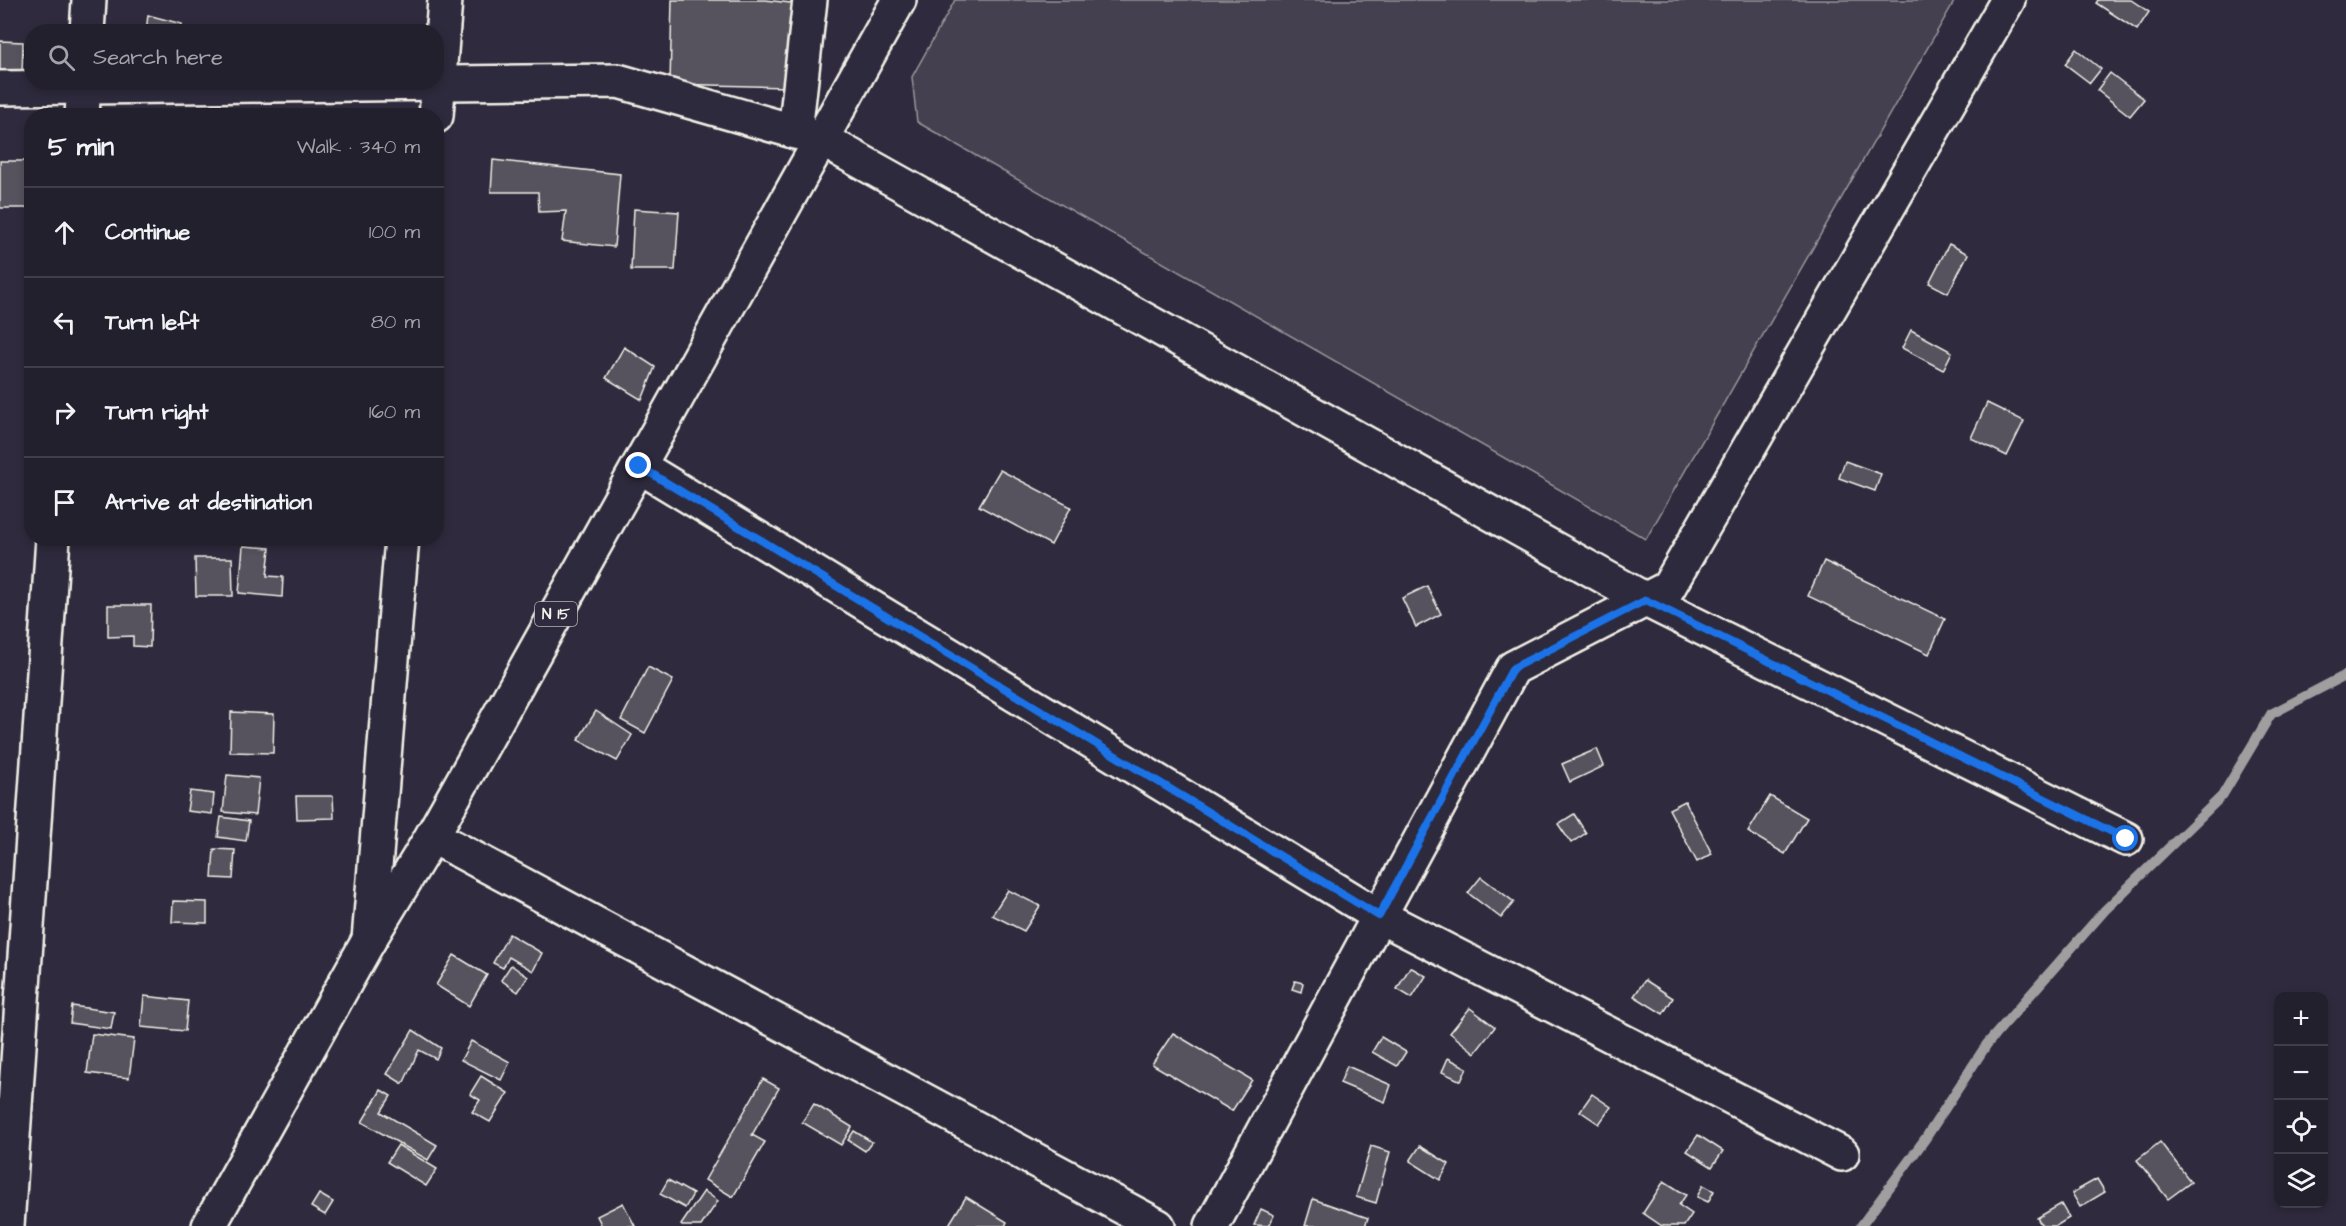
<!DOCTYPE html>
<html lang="en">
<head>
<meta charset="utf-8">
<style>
  :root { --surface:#23202e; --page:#2b2836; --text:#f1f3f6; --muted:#a3a3aa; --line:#403e4a }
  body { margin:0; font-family:"Architects Daughter",sans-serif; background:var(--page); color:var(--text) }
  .controls { position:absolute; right:18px; bottom:18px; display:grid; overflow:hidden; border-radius:12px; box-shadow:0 3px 9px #0003 }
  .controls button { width:54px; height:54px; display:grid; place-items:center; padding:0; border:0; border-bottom:2px solid var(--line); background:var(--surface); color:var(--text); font:30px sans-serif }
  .stop { position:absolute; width:18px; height:18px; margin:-14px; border:4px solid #1a73e8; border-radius:50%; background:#fff }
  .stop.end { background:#1a73e8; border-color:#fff; box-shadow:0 2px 6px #0008 }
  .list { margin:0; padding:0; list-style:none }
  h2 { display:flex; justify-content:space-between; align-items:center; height:78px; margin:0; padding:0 24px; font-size:26px }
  h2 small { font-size:20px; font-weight:400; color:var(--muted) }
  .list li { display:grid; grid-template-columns:39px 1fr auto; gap:18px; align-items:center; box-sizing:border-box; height:90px; padding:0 24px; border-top:2px solid var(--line) }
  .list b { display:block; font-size:22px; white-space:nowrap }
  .list em { font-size:20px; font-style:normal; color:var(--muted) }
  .icon { flex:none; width:33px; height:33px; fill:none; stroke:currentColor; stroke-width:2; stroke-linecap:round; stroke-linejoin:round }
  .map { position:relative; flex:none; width:2346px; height:1226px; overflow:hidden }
  .search { position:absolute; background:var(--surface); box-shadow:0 3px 9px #0003; left:24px; top:24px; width:420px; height:66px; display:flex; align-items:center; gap:15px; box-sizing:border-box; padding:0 21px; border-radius:24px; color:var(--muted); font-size:22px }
  .panel { position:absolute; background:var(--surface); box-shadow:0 3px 9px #0003; left:24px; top:108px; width:420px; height:438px; border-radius:24px }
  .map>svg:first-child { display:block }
</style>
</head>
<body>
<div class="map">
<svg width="2346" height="1226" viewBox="0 0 2346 1226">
  <rect width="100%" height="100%" fill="#2f2a3d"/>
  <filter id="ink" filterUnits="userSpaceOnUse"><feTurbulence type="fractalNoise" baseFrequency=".0167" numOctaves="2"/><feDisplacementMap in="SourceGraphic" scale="12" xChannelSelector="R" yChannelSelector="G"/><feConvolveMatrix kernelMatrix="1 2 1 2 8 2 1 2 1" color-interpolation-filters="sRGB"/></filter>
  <g filter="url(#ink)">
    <path fill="#454050" stroke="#9c989c" stroke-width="1.5" d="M955 0H1955L1646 539 917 122 912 77Z"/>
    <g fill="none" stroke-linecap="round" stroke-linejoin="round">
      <path stroke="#a19ea0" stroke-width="10" d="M1861 1226 1925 1139 1987 1044 2105 910 2222 796 2271 714 2346 675"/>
    </g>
    <g fill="#56525f" stroke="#f4f1e8" stroke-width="1.5">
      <path d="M672 0H765L799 4 787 87 670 84Z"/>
      <path d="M2098 0H2131L2149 12 2137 30 2096 3Z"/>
      <path d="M148 15 182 24V32H146Z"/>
      <path d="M0 41 23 42 22 74H0Z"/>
      <path d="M2076 49 2101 69 2090 83 2065 64Z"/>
      <path d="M2110 73 2144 99 2130 116 2097 90Z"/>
      <path d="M493 160 620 174 614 247 562 241 566 211 539 212 538 192H491Z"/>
      <rect x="0" y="161" width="32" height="47"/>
      <path d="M634 209 679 212 675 270H631Z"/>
      <path d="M1949 244 1968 254 1948 293 1929 283Z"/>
      <path d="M1911 330 1952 352 1943 370 1902 348Z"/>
      <path d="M624 347 655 367 642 400 606 378Z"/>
      <path d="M1987 403 2024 421 2007 456 1971 438Z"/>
      <path d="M1845 461 1881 474 1875 491 1839 478Z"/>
      <path d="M1000 470 1071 507 1051 545 979 506Z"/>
      <path d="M243 546 270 548 267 576 283 577 282 597 239 593Z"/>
      <path d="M195 558H232L233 596H196Z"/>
      <path d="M1824 561 1945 619 1929 654 1808 596Z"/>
      <path d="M1427 586 1441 614 1416 627 1402 598Z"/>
      <path d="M108 605H151L150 647 133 646V636L108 637Z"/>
      <path d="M648 667 673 680 645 733 621 720Z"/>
      <path d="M596 711 632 735 617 761 578 740Z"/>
      <path d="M231 712 274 714 273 753 230 752Z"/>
      <path d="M1597 749 1604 766 1570 782 1562 764Z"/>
      <path d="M227 775 259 778 255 815 223 812Z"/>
      <path d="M190 791 214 794 212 814 187 811Z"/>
      <path d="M296 796H333L334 818 297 819Z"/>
      <path d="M1770 796 1807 818 1785 854 1748 832Z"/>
      <path d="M1685 801 1712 854 1697 862 1669 809Z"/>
      <path d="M1574 814 1586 833 1571 843 1558 824Z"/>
      <path d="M221 817 249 821 246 841 218 837Z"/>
      <path d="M214 849 235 850 233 879 212 878Z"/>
      <path d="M1481 877 1514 902 1501 918 1468 893Z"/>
      <path d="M1008 890 1040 906 1024 931 992 915Z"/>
      <path d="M173 901 207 902V923L172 922Z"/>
      <path d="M509 934 542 953 533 971 509 957 503 968 493 963Z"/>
      <path d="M454 955 487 975 469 1006 436 985Z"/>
      <path d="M511 965 528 977 518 992 501 980Z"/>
      <path d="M1410 967 1426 976 1412 998 1397 989Z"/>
      <path d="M1645 980 1673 998 1663 1014 1634 996Z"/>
      <path d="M1295 981 1303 983 1301 992 1292 989Z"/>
      <path d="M144 996 188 1001 185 1031 141 1027Z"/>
      <path d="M72 1006 114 1012 111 1029 70 1023Z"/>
      <path d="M1470 1008 1495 1027 1475 1053 1450 1033Z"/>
      <path d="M413 1030 441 1048 436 1059 419 1050 403 1084 387 1074Z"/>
      <path d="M1173 1033 1252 1080 1232 1111 1152 1064Z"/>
      <path d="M92 1034 134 1039 129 1078 87 1073Z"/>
      <path d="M1381 1037 1406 1052 1397 1066 1372 1052Z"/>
      <path d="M471 1041 510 1062 501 1080 461 1060Z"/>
      <path d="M1448 1058 1467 1068 1461 1081 1442 1072Z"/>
      <path d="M1347 1066 1391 1085 1385 1102 1340 1083Z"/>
      <path d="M481 1076 508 1093 490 1122 472 1112 480 1100 470 1094Z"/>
      <path d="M763 1079 779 1088 752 1135 765 1142 733 1197 705 1180Z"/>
      <path d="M381 1090 391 1096 381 1112 437 1145 428 1160 362 1122Z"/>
      <path d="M1592 1094 1611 1107 1599 1124 1580 1111Z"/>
      <path d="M814 1104 852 1127 841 1145 802 1122Z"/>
      <path d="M854 1131 872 1142 865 1151 848 1140Z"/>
      <path d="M1698 1135 1723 1151 1712 1167 1687 1151Z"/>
      <path d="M2160 1142 2191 1182 2168 1199 2137 1160Z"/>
      <path d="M398 1145 437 1169 426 1186 387 1162Z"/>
      <path d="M1371 1146 1390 1152 1376 1203 1356 1197Z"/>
      <path d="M1420 1146 1449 1164 1440 1180 1410 1161Z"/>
      <path d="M2097 1179 2105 1192 2080 1207 2072 1193Z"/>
      <path d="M668 1180 693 1194 685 1208 660 1194Z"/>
      <path d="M1664 1181 1686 1195 1679 1205 1692 1214 1684 1226H1662L1643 1213Z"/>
      <path d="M1703 1185 1714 1191 1708 1202 1697 1197Z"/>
      <path d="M704 1191 718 1201 701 1226H682L681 1225Z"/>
      <path d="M319 1194 333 1202 325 1215 311 1207Z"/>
      <path d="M966 1197 1007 1222 1005 1226H948Z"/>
      <path d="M1313 1199 1368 1218 1365 1226H1305Z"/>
      <path d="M623 1203 635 1226H602L597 1216Z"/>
      <path d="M2061 1204 2069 1218 2056 1226H2042L2037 1218Z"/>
      <path d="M1261 1209 1274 1215 1269 1226 1254 1225Z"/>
    </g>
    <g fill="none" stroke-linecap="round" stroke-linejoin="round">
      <defs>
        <g id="minor">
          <path d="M87 32 89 0"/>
          <path d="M0 88 618 81 821 139 1646 600 2126 839"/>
          <path d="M82 116 84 82"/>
          <path d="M436 116 445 0"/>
          <path d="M795 132 810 0"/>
          <path d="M639 466 1379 916 1842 1154"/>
          <path d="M432 836 1158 1226"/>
          <path d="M369 940 402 538"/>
          <path d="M7 1226 53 538"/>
          <path d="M1212 1226 1513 668 1668 588 2008 0"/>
        </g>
        <path id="major" d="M209 1226 369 940 432 836 899 0"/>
      </defs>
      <use href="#minor" stroke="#f4f1e8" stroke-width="38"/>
      <use href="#major" stroke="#f4f1e8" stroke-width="38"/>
      <use href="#minor" stroke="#2f2a3d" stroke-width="33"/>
      <use href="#major" stroke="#2f2a3d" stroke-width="33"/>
    </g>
  </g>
  <g fill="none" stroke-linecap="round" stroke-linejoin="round" filter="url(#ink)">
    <path stroke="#1a73e8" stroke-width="8" d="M639 466 1379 916 1513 668 1646 600 2126 839"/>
  </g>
  <g text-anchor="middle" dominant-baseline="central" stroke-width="4.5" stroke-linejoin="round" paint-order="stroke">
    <rect fill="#2f2a3d" stroke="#b9b5b5" stroke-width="1.5" x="535" y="602" width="42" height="24" rx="4.5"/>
    <g font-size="15" font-weight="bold" fill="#f4f1e8">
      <text x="556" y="614">N 15</text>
    </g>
  </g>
</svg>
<div class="controls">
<button>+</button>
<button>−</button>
<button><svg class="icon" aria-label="locate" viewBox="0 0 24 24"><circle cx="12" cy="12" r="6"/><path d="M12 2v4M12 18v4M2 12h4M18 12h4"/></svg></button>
<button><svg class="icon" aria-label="layers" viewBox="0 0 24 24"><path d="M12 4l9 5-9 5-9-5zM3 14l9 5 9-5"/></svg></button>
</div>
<div class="stop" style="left:2126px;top:839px"></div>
<div class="stop end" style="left:639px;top:466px"></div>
<div class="search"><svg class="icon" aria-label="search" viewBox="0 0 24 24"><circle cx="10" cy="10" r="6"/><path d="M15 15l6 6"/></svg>Search here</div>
<section class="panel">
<h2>5 min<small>Walk · 340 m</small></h2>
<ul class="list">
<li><svg class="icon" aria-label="ahead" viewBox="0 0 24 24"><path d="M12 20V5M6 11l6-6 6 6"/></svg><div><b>Continue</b></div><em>100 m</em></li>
<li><svg class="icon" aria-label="left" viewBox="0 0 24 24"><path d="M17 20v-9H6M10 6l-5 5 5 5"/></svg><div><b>Turn left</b></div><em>80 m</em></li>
<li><svg class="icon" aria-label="right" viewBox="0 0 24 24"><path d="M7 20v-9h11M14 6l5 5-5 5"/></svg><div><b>Turn right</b></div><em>160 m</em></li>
<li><svg class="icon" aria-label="arrive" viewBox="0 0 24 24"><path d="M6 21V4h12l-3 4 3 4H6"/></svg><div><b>Arrive at destination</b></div></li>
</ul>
</section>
</div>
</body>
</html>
